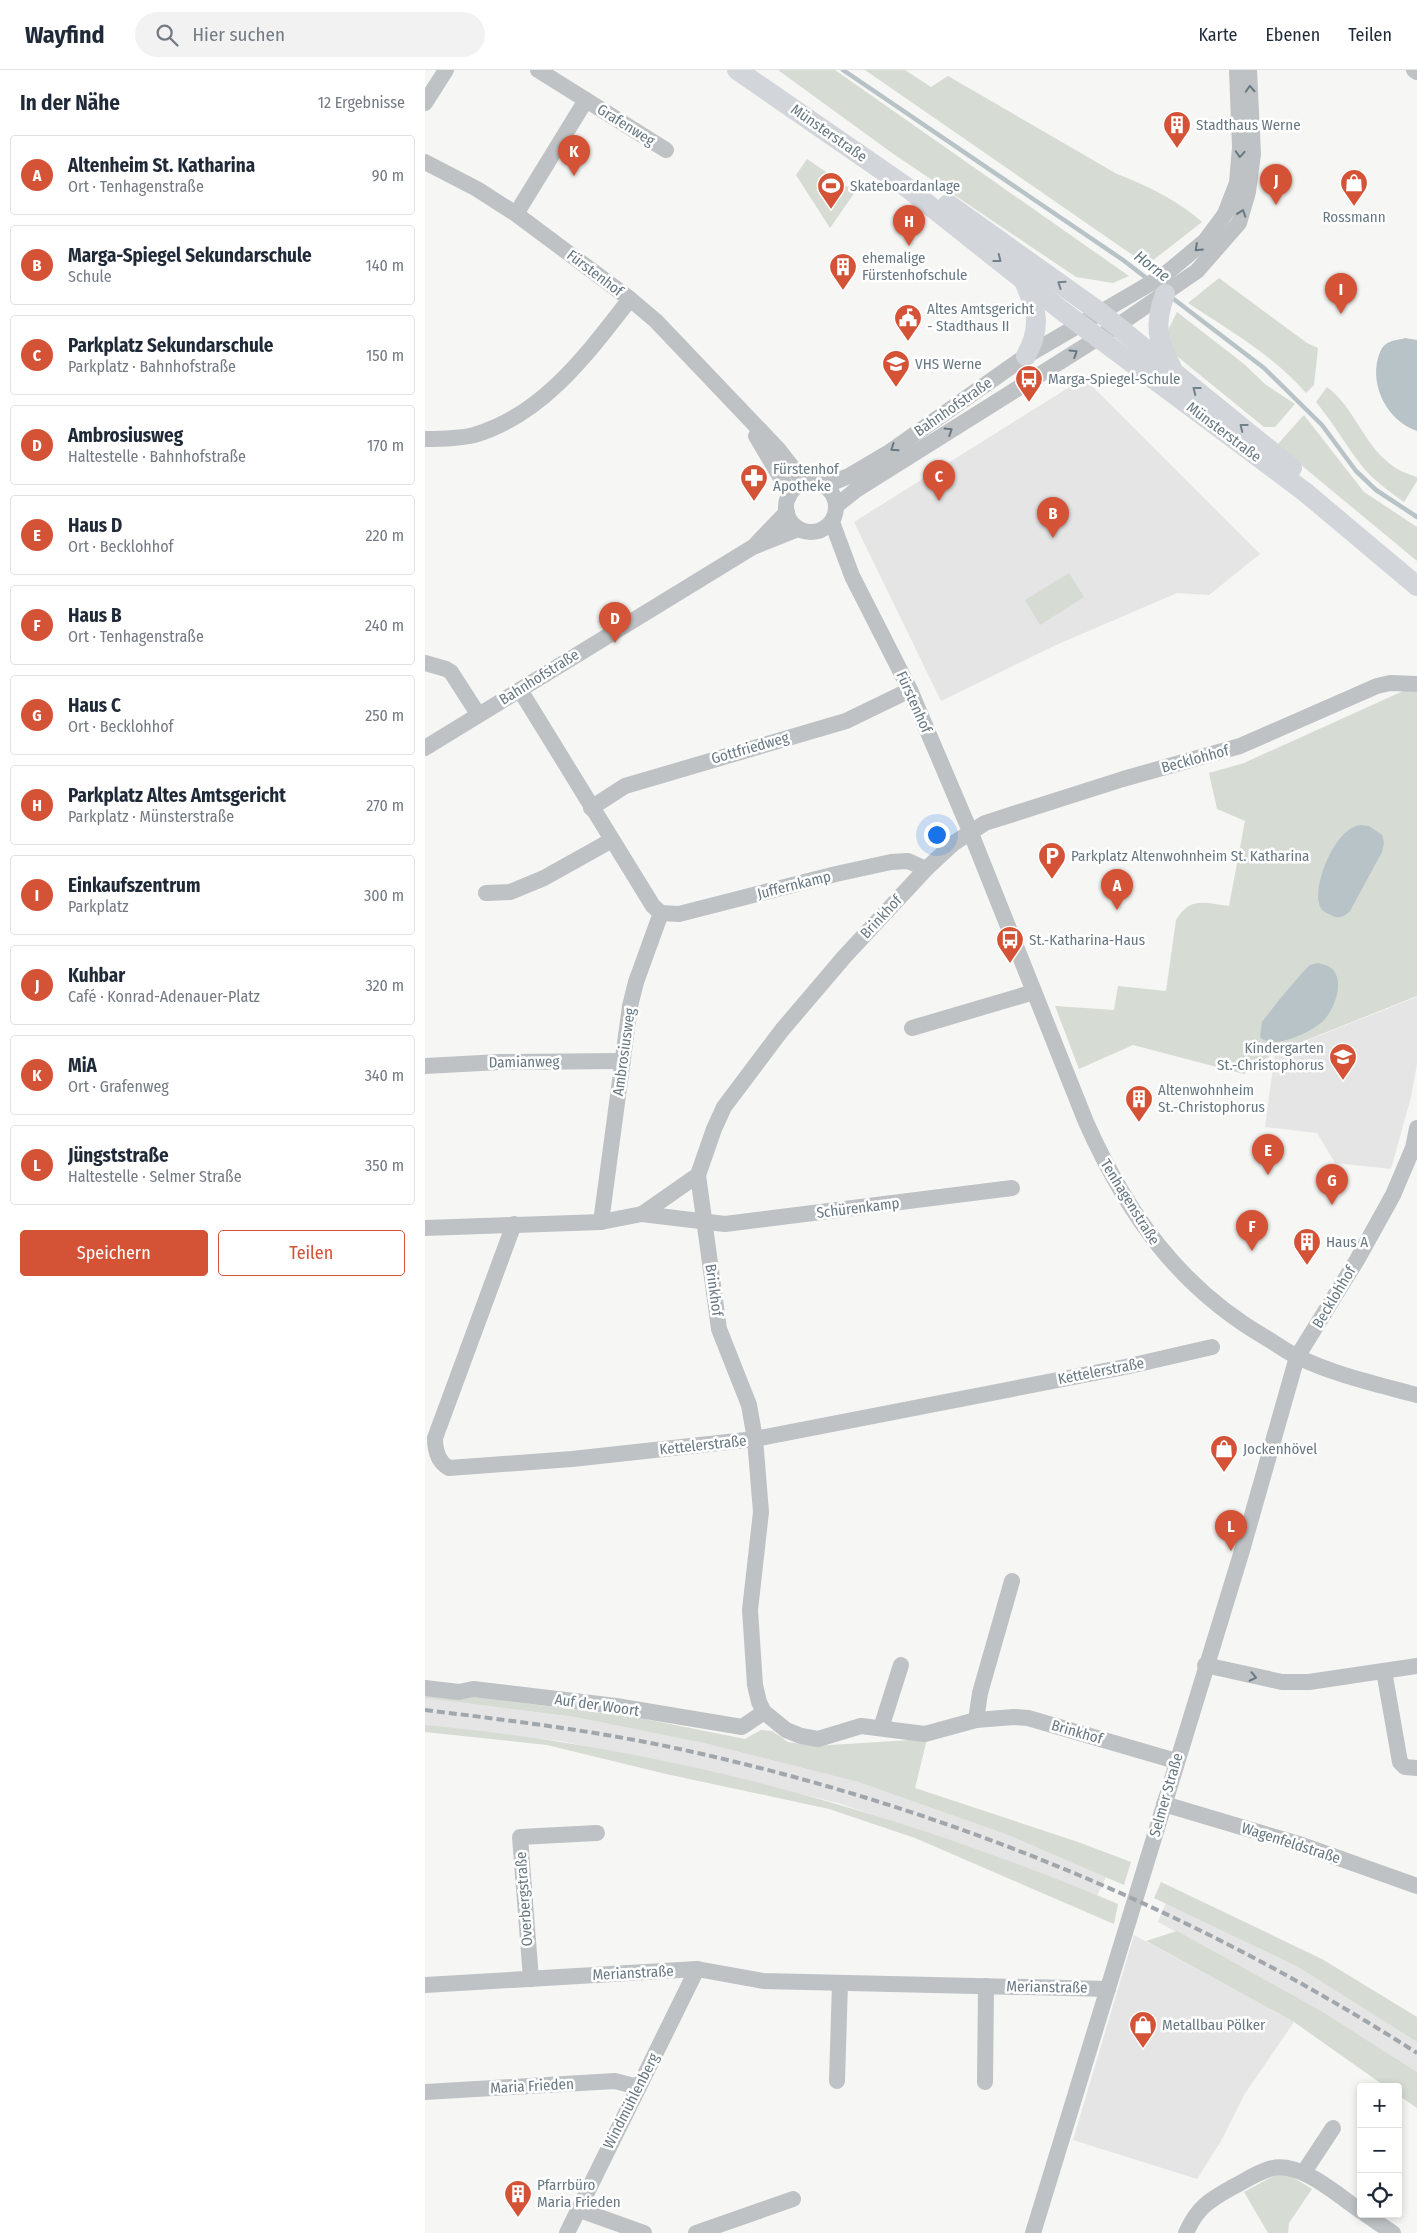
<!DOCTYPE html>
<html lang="de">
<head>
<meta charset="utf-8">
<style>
  :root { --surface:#fff; --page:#f2f2f3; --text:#1f2937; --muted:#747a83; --line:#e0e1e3; --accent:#d45336 }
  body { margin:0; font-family:"Fira Sans Condensed",sans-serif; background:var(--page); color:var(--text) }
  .controls { position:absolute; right:15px; bottom:15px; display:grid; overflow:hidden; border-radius:5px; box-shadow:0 2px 8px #0003 }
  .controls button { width:45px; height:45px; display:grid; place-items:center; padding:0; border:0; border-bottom:1px solid var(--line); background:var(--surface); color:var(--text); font:25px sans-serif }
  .you { position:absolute; left:511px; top:764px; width:18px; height:18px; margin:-12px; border:4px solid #fff; border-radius:50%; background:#1a73e8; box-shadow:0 0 0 8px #1a73e833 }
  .badge { display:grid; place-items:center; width:32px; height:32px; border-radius:50%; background:var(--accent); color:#fff; font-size:16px; font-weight:700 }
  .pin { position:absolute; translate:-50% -41px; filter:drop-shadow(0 1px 2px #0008) }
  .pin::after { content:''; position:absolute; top:26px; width:18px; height:15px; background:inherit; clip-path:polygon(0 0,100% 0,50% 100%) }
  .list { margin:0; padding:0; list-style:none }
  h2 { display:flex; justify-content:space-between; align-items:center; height:65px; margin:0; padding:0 20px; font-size:21px }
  h2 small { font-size:16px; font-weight:400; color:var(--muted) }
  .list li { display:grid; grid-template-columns:32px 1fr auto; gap:15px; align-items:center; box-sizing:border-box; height:80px; margin:0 10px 10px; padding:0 10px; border:1px solid var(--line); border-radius:5px }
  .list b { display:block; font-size:19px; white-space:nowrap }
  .list p { margin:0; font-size:16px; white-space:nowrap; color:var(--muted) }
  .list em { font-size:16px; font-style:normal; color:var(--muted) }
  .actions { display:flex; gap:10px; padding:15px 20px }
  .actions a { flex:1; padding:11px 0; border:1px solid var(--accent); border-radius:5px; text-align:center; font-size:18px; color:var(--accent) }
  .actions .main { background:var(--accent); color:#fff }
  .icon { flex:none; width:28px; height:28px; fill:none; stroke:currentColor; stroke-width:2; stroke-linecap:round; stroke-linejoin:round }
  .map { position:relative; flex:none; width:992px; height:2163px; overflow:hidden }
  header { display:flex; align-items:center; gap:30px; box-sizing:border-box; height:70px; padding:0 25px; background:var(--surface); border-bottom:1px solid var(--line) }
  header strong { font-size:24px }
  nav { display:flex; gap:28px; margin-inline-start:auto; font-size:18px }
  .search { width:350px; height:45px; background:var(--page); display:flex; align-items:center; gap:12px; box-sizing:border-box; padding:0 18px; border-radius:28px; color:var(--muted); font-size:19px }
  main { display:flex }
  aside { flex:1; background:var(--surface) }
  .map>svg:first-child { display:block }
</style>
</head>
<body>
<header>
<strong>Wayfind</strong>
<div class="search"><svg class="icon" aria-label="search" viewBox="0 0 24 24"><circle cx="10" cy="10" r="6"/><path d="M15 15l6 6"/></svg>Hier suchen</div>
<nav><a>Karte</a><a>Ebenen</a><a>Teilen</a></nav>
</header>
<main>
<aside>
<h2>In der Nähe<small>12 Ergebnisse</small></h2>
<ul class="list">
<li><span class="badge">A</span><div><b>Altenheim St. Katharina</b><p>Ort · Tenhagenstraße</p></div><em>90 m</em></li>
<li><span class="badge">B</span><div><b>Marga-Spiegel Sekundarschule</b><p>Schule</p></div><em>140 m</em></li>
<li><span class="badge">C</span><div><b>Parkplatz Sekundarschule</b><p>Parkplatz · Bahnhofstraße</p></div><em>150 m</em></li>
<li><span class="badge">D</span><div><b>Ambrosiusweg</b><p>Haltestelle · Bahnhofstraße</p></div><em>170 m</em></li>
<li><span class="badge">E</span><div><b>Haus D</b><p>Ort · Becklohhof</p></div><em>220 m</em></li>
<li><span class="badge">F</span><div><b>Haus B</b><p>Ort · Tenhagenstraße</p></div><em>240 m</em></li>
<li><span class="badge">G</span><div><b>Haus C</b><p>Ort · Becklohhof</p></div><em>250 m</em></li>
<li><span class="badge">H</span><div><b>Parkplatz Altes Amtsgericht</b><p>Parkplatz · Münsterstraße</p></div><em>270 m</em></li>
<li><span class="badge">I</span><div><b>Einkaufszentrum</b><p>Parkplatz</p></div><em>300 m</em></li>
<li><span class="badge">J</span><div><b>Kuhbar</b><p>Café · Konrad-Adenauer-Platz</p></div><em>320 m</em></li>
<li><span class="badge">K</span><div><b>MiA</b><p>Ort · Grafenweg</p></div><em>340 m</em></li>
<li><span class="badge">L</span><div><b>Jüngststraße</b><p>Haltestelle · Selmer Straße</p></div><em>350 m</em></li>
</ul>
<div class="actions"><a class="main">Speichern</a><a>Teilen</a></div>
</aside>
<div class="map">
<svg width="992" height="2163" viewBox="0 0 992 2163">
  <rect width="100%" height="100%" fill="#f6f6f4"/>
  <g fill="#e4e5e4">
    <path d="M659 308 835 484 784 525 752 523 631 575 516 631 429 452Z"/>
    <path d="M992 927V994L986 1027 966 1099 910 1093 892 1063 840 1057 850 983Z"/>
    <path d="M0 1628 150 1647 283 1674 433 1712 583 1765 681 1807 672 1826 562 1783 413 1733 259 1696 135 1671 0 1655Z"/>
    <path d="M741 1833 873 1897 992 1972V2002L898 1942 733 1852Z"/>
    <path d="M709 1865 869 1952 819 2025 796 2071 772 2109 648 2070Z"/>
  </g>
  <g fill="#d6dbd3">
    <path d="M353 0H410L704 206 688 213 651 207 467 83Z"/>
    <path d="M440 0H480L506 17 523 6 692 104C721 115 754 131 777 152L722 195Z"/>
    <path d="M382 89 430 122 405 158 371 105Z"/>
    <path d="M794 208 882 273 893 278 889 315 881 323C848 285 805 261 763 233Z"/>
    <path d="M752 242 819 294 841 315 870 334 850 357H839L748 283 743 260Z"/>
    <path d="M902 317C929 337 938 373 964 393 972 400 982 404 992 407V411L979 432C964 421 949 411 937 396 921 376 908 352 891 332Z"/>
    <path d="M879 345 939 422 992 457V491L852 375Z"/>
    <path d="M644 503 659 527 615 555 600 530Z"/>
    <path d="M987 617 992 619V926L849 983 819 1004 708 975 654 999 630 936 689 940 693 916 741 921 751 850C765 826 781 833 804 836L820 751 792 739 784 703 819 693Z"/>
    <path d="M0 1621 210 1647 320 1669 336 1660 347 1661 363 1672 388 1676 502 1669 490 1718 653 1772 706 1792 699 1815 583 1765 433 1712 283 1674 150 1647 0 1628Z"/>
    <path d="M0 1655C238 1677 473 1741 693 1834L689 1854 490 1768 404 1739 241 1704 122 1675 0 1662Z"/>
    <path d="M736 1812 897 1889 992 1947V1972L873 1897 729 1828Z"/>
    <path d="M752 1861 898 1942 992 2002V2038L973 2025V2017H961L869 1952 721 1871Z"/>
    <path d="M852 2104 866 2106 887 2119 864 2153 863 2163H843L819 2122Z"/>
  </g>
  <g fill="#b7c3c7">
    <path d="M980 268 992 270V361C963 351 945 317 953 288 955 282 956 278 961 274 966 270 974 270 980 268Z"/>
    <path d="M935 755 944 756 957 765 959 773 957 782 925 841C920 846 915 849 908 846 901 843 895 840 894 833 889 811 911 758 935 755Z"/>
    <path d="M892 893C897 894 902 895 906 898 921 910 909 941 898 951 887 962 847 981 835 967L837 952 854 930 877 903 885 895Z"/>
  </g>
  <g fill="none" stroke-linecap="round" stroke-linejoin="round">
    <g stroke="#b7c3c7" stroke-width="4.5">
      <path d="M418 0 698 190 724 210"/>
      <path d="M746 227 839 298 897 355 931 401 951 420 992 447"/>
    </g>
    <g stroke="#bec2c5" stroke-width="16">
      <path d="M113 0 241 80"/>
      <path d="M989 0 992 2"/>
      <path d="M0 33 21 0"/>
      <path d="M0 92 52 119 91 144 205 229 231 251 353 379 374 406 381 413"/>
      <path d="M91 144 161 30"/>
      <path d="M331 366 360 415 364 426"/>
      <path d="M0 369C16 369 33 369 49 365 118 345 163 283 205 229"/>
      <circle cx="386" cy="437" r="25"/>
      <path d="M399 416 424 406 463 383 601 286 738 206 780 171 800 144 812 113 815 77 812 0"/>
      <path d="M411 436 431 420 692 256 772 201 814 153 823 122 828 84 824 0"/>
      <path d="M407 452 427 506 485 620 545 761 661 1052C702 1144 754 1218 843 1269 853 1275 862 1282 873 1287 910 1305 952 1314 992 1325"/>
      <path d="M332 473 362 442"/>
      <path d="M0 593 21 599 26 602 53 644"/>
      <path d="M95 620 228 836 236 843 254 844 411 804 466 792 483 791 501 799"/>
      <path d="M0 678 328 477 373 459"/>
      <path d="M166 738 200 716 421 651 485 620"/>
      <path d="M61 823 85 822 119 808 187 770"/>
      <path d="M487 958 609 922"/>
      <path d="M0 996 75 992 198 991"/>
      <path d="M217 1144 273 1105"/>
      <path d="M176 1152 205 936 211 912 236 843"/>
      <path d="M89 1154 10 1368C10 1381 13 1392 24 1398L147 1389 330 1369 700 1297 787 1277"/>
      <path d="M0 1158 176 1152 217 1144 300 1154 587 1118"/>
      <path d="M780 1595 857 1612H884L992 1596"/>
      <path d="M959 1601 975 1692 980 1697 992 1698"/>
      <path d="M0 1618 34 1622 48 1619 191 1636 317 1657 339 1642"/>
      <path d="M551 1650 555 1623 587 1511"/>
      <path d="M456 1658 476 1595"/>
      <path d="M751 1691 603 1648 589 1647 551 1650 500 1664 436 1656 393 1669 376 1666 361 1660 339 1642 334 1632 330 1615 325 1540 336 1442 330 1369 324 1335 294 1259 273 1105 289 1059 299 1037 357 960 420 886 501 799 529 773 560 753 698 709 815 676 952 616 965 613 992 614"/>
      <path d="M739 1734 877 1775 992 1816"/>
      <path d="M106 1909 95 1767 172 1763"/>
      <path d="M0 1915 272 1899 338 1911 683 1919"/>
      <path d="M412 2011 415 1913"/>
      <path d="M560 2012 561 1916"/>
      <path d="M0 2022 190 2011 213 2017"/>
      <path d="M879 2102 908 2058"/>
      <path d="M152 2139 219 2163"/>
      <path d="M940 2144 968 2163"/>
      <path d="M142 2163 272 1899"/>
      <path d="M271 2163 368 2129"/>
      <path d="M608 2163 816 1484 872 1287 932 1190 968 1125 988 1078 992 1058"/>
      <path d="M761 2163C772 2138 783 2131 806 2118 818 2112 831 2103 844 2099 874 2089 912 2125 936 2141"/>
    </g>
    <g stroke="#d2d6da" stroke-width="20">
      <path d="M312 0 480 116 636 240 880 422 992 516"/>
      <path d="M523 134 676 243 867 398"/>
      <path d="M599 211C612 241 617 256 601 286"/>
      <path d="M740 224C729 254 732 271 747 298"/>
    </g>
    <path stroke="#a0a6ab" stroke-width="4" stroke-dasharray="8 4" stroke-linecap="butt" d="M0 1640C90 1651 180 1662 268 1682 524 1739 771 1841 992 1983"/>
  </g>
  <defs><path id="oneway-chevron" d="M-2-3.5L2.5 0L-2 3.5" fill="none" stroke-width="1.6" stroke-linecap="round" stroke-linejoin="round" transform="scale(1.25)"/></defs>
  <g stroke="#687882">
    <use href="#oneway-chevron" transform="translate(825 19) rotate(-93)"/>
    <use href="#oneway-chevron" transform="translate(815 84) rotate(94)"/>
    <use href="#oneway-chevron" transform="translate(817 143) rotate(-71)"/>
    <use href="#oneway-chevron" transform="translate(773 178) rotate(137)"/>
    <use href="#oneway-chevron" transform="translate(649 283) rotate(-32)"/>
    <use href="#oneway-chevron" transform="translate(524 361) rotate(-32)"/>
    <use href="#oneway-chevron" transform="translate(469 378) rotate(145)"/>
    <use href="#oneway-chevron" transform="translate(828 1607) rotate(12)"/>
  </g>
  <g stroke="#73818b">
    <use href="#oneway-chevron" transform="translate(573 189) rotate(38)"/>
    <use href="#oneway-chevron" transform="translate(636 214) rotate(-145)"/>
    <use href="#oneway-chevron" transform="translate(771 320) rotate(-142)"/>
    <use href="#oneway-chevron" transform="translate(818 357) rotate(-142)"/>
  </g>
  <defs>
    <symbol id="building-pin" viewBox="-11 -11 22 30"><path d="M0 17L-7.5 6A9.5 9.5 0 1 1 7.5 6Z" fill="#d45336" stroke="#fff"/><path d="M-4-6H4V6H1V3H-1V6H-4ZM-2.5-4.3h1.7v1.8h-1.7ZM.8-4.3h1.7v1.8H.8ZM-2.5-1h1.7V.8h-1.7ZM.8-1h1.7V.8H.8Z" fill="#fff"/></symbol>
    <symbol id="shop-pin" viewBox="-11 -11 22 30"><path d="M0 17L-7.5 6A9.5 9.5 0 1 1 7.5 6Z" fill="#d45336" stroke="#fff"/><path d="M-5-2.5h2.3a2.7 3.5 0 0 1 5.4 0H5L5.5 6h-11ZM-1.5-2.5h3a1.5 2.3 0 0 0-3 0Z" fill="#fff"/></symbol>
    <symbol id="stadium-pin" viewBox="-11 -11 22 30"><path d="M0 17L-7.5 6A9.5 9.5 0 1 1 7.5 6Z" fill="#d45336" stroke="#fff"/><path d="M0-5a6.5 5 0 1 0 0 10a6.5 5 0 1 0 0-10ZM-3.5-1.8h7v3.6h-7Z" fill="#fff"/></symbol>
    <symbol id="civic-pin" viewBox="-11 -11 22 30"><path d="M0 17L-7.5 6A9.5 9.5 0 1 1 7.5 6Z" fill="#d45336" stroke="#fff"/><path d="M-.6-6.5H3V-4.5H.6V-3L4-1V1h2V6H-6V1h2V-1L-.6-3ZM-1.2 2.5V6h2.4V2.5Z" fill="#fff"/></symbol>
    <symbol id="school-pin" viewBox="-11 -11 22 30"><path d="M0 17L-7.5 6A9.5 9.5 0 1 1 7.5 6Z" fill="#d45336" stroke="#fff"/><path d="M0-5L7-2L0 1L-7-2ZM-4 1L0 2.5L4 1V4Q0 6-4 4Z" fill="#fff"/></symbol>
    <symbol id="bus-pin" viewBox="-11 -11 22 30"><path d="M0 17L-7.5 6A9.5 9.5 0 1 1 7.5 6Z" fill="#d45336" stroke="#fff"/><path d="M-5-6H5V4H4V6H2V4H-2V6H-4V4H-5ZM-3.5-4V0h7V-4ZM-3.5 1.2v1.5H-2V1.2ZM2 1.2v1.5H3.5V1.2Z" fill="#fff"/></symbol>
    <symbol id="pharmacy-pin" viewBox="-11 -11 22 30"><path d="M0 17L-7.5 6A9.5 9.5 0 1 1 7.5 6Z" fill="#d45336" stroke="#fff"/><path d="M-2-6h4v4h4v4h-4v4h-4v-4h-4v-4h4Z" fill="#fff"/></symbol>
    <symbol id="parking-pin" viewBox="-11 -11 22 30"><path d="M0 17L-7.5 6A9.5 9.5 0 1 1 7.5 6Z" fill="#d45336" stroke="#fff"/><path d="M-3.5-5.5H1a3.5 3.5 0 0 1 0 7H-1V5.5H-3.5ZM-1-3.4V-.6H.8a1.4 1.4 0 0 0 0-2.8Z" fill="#fff"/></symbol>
  </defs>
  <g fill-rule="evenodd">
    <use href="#building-pin" x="736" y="39" width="32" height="43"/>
    <use href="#shop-pin" x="913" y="97" width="32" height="43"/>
    <use href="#stadium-pin" x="390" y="100" width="32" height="43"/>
    <use href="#building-pin" x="402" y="181" width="32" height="43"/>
    <use href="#civic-pin" x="467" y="232" width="32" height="43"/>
    <use href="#school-pin" x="455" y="278" width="32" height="43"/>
    <use href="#bus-pin" x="588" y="293" width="32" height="43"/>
    <use href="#pharmacy-pin" x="313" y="392" width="32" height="43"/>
    <use href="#parking-pin" x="611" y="770" width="32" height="43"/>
    <use href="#bus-pin" x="569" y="854" width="32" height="43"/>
    <use href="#school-pin" x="902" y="971" width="32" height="43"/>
    <use href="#building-pin" x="698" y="1013" width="32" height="43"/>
    <use href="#building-pin" x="866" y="1156" width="32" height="43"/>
    <use href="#shop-pin" x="783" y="1363" width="32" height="43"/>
    <use href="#shop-pin" x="702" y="1939" width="32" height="43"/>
    <use href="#building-pin" x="77" y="2108" width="32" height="43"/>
  </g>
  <g text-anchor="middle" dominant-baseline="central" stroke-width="5" stroke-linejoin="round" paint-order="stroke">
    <g font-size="15" fill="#687882" stroke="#fff">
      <text transform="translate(201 55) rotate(32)">Grafenweg</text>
      <text transform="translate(404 63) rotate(35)">Münsterstraße</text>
      <text transform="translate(170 203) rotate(37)">Fürstenhof</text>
      <text transform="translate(528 337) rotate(-35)">Bahnhofstraße</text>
      <text transform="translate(799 362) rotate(37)">Münsterstraße</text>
      <text transform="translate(114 607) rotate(-32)">Bahnhofstraße</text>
      <text transform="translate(489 632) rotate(66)">Fürstenhof</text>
      <text transform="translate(325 678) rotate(-16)">Gottfriedweg</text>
      <text transform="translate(770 689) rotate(-15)">Becklohhof</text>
      <text transform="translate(369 815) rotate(-14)">Juffernkamp</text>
      <text transform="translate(456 847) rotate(-47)">Brinkhof</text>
      <text transform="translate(199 982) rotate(-82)">Ambrosiusweg</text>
      <text transform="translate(99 992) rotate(-1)">Damianweg</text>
      <text transform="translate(705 1132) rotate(58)">Tenhagenstraße</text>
      <text transform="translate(433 1138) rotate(-7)">Schürenkamp</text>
      <text transform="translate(289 1220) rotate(82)">Brinkhof</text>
      <text transform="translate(909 1227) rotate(-59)">Becklohhof</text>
      <text transform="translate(676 1301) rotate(-11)">Kettelerstraße</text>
      <text transform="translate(278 1375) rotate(-6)">Kettelerstraße</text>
      <text transform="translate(172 1635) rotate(8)">Auf der Woort</text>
      <text transform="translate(652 1662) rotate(16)">Brinkhof</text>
      <text transform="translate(741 1725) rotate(-74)">Selmer Straße</text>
      <text transform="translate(866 1773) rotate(18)">Wagenfeldstraße</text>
      <text transform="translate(99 1829) rotate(-94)">Overbergstraße</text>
      <text transform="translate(208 1903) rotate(-3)">Merianstraße</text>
      <text transform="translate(622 1917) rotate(1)">Merianstraße</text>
      <text transform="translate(107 2016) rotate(-3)">Maria Frieden</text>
      <text transform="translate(206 2031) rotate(-63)">Windmühlenberg</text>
    </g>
    <g font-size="15" fill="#687882" stroke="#fff" text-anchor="start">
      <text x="771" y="55">Stadthaus Werne</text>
      <text x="425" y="116">Skateboardanlage</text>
      <text x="929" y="147" text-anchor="middle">Rossmann</text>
      <text x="437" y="188">ehemalige<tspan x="437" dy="17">Fürstenhofschule</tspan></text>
      <text x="502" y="239">Altes Amtsgericht<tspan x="502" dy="17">- Stadthaus II</tspan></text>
      <text x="490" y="294">VHS Werne</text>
      <text x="623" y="309">Marga-Spiegel-Schule</text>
      <text x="348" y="399">Fürstenhof<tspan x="348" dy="17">Apotheke</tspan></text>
      <text x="646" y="786">Parkplatz Altenwohnheim St. Katharina</text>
      <text x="604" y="870">St.-Katharina-Haus</text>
      <text x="899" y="978" text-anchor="end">Kindergarten<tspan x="899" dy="17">St.-Christophorus</tspan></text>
      <text x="733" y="1020">Altenwohnheim<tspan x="733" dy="17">St.-Christophorus</tspan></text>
      <text x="901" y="1172">Haus A</text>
      <text x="818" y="1379">Jockenhövel</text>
      <text x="737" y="1955">Metallbau Pölker</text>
      <text x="112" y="2115">Pfarrbüro<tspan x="112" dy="17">Maria Frieden</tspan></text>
    </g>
    <g font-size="16" font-style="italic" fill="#63787f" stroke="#fff">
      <text transform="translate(727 196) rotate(37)">Horne</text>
    </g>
  </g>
</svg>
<div class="controls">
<button>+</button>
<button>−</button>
<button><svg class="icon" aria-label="locate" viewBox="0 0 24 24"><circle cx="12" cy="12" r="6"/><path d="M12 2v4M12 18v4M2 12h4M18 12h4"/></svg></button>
</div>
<div class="you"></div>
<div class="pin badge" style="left:692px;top:840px">A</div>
<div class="pin badge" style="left:628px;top:468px">B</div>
<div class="pin badge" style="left:514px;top:431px">C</div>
<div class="pin badge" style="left:190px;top:573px">D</div>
<div class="pin badge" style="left:843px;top:1105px">E</div>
<div class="pin badge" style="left:827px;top:1181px">F</div>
<div class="pin badge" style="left:907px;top:1135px">G</div>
<div class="pin badge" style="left:484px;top:176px">H</div>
<div class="pin badge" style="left:916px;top:244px">I</div>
<div class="pin badge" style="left:851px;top:135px">J</div>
<div class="pin badge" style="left:149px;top:106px">K</div>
<div class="pin badge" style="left:806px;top:1481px">L</div>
</div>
</main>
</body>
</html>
